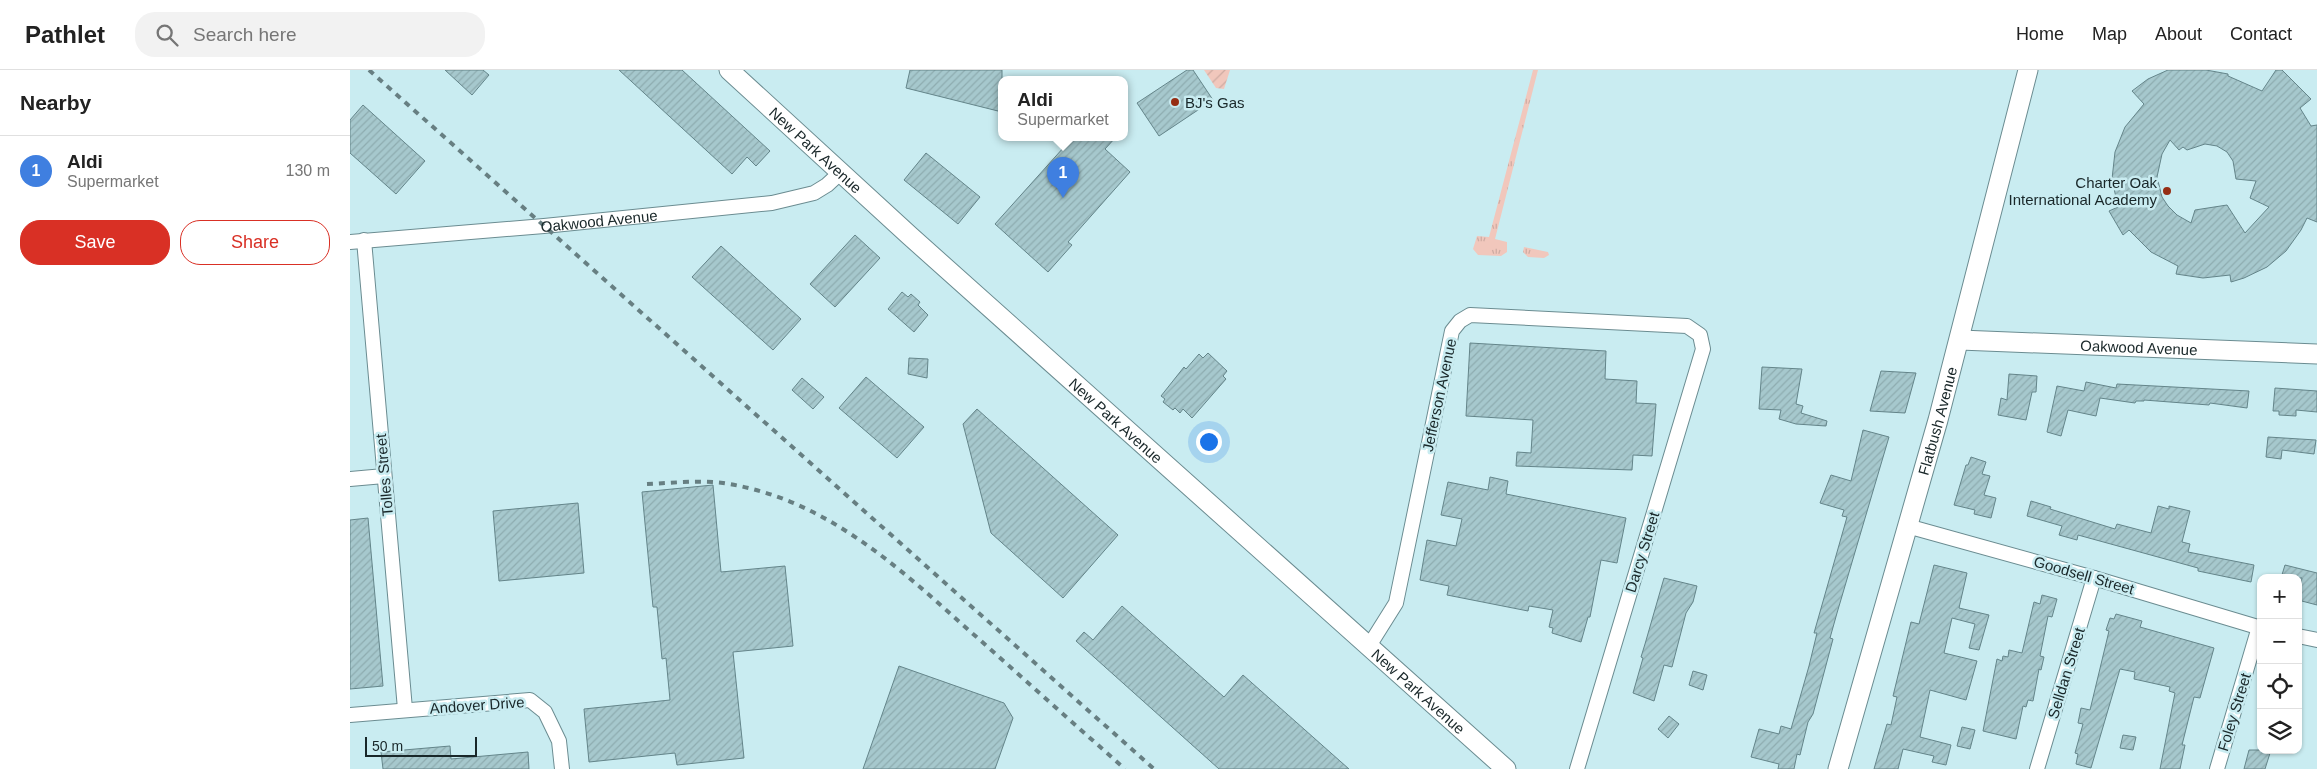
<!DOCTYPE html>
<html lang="en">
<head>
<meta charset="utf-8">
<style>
  :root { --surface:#fff; --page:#f2f2f2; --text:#222; --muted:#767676; --line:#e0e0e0; --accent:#d93025 }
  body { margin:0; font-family:Helvetica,sans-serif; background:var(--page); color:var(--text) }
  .controls { position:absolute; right:15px; bottom:15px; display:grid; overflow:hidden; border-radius:10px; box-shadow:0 1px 4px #0004 }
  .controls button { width:45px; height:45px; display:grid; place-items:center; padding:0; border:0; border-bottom:1px solid var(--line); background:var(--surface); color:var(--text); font:25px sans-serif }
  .scale { position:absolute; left:15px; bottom:12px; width:112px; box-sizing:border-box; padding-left:5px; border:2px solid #192729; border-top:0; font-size:14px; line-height:18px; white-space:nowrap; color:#192729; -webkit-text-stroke:4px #c9ecf1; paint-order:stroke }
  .you { position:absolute; left:858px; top:371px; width:18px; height:18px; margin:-12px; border:4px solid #fff; border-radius:50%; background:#1a73e8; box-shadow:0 0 0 8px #1a73e833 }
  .badge { display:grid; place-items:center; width:32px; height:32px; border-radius:50%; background:var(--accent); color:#fff; font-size:16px; font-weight:700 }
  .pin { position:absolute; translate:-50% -41px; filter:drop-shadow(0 1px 2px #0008) }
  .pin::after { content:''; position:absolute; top:26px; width:18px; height:15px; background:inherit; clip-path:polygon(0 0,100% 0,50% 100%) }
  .popup { position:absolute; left:648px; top:6px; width:130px; height:65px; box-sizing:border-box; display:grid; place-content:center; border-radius:10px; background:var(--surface); filter:drop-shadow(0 1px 4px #0005); font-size:16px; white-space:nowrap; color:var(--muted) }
  .popup b { font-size:19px; color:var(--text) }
  .popup::after { content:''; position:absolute; left:50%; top:100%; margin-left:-10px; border:10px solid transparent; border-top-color:var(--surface) }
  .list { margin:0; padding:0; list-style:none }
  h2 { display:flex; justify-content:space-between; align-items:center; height:65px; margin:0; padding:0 20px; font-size:21px }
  h2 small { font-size:16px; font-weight:400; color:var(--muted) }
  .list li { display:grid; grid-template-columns:32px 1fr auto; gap:15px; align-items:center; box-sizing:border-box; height:70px; padding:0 20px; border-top:1px solid var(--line) }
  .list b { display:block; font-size:19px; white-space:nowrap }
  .list p { margin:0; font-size:16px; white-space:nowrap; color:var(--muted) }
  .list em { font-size:16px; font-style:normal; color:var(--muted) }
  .actions { display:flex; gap:10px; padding:15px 20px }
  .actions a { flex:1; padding:11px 0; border:1px solid var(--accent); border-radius:20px; text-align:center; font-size:18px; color:var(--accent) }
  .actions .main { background:var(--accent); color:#fff }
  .icon { flex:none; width:28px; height:28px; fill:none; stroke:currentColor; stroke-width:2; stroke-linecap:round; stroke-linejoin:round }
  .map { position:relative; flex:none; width:1967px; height:699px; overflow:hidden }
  header { display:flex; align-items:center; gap:30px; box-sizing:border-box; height:70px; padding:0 25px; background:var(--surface); border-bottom:1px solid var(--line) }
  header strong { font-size:24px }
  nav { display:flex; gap:28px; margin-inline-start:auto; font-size:18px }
  .search { width:350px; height:45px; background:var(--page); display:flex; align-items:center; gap:12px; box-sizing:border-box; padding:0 18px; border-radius:20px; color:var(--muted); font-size:19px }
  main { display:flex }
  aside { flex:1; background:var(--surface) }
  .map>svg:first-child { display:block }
</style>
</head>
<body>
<header>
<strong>Pathlet</strong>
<div class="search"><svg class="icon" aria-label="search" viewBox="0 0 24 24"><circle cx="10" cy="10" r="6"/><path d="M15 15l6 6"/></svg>Search here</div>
<nav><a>Home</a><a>Map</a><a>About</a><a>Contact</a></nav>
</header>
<main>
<aside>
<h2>Nearby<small></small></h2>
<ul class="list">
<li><span class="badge" style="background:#3f7fe0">1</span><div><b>Aldi</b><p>Supermarket</p></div><em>130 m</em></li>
</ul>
<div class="actions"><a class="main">Save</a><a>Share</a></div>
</aside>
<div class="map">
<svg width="1967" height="699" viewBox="0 0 1967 699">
  <defs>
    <pattern id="grass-tufts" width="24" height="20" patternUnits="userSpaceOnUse" patternTransform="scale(1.25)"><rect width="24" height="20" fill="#f1c7bc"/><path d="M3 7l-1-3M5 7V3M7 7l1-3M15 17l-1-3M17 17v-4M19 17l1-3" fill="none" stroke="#ceaba2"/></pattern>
    <pattern id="garden-furrows" width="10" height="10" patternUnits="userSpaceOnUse" patternTransform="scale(1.25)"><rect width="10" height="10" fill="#f1c7bc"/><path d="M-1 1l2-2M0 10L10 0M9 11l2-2" fill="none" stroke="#ceaba2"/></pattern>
    <pattern id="building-hatch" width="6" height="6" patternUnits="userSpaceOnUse" patternTransform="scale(1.25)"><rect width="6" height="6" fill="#a6c8cd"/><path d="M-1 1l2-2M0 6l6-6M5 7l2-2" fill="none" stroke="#8eacb0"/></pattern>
  </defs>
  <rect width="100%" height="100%" fill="#c9ecf1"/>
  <g fill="url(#grass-tufts)">
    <path d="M1183 0H1188L1145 169 1157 172V182L1151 186 1128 185 1123 179 1127 166 1139 167Z"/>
    <path d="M1174 177 1198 182 1199 185 1194 188 1178 187 1173 182Z"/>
  </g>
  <path fill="url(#garden-furrows)" d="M854 0H880L874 19 866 18Z"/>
  <g fill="url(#building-hatch)" stroke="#64858a" fill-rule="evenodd">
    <path d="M95 0H133L139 5 122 25Z"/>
    <path d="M269 0H332L420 81 406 96 397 87 382 104Z"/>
    <path d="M560 0H652V42L556 18Z"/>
    <path d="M837 0H843L863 30 809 66 787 33Z"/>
    <path d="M1818 0H1856L1878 4V6L1912 21 1926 0H1932L1961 29 1950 38 1961 56 1967 55V152L1957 148 1951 160 1936 181 1917 197 1894 208 1881 212 1880 205 1853 208 1826 204 1828 196 1801 182 1779 160 1773 165 1759 141 1768 137 1762 109 1765 82 1775 57 1794 34 1782 21 1798 9ZM1820 70 1829 80 1833 77 1837 80 1855 74 1867 76 1877 82 1883 91 1886 109 1906 111 1900 128 1919 137 1895 163 1877 135 1845 140 1841 153 1827 145 1818 136 1812 127 1807 107 1812 84Z"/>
    <path d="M13 35 75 91 46 124 0 83V50Z"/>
    <path d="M723 67H766L755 79 780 102 718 172 722 175 698 202 645 154Z"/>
    <path d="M576 83 630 127 608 154 554 110Z"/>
    <path d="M505 165 530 188 485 237 460 214Z"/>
    <path d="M371 176 451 249 423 280 342 207Z"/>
    <path d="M552 222 558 227 561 224 570 232 568 235 578 245 564 262 538 239Z"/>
    <path d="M1120 273 1256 281 1255 309 1287 311 1286 333 1306 334 1302 386 1283 385 1282 400 1166 396 1167 382 1181 383 1183 350 1116 346Z"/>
    <path d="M858 283 877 301 873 306 876 309 842 348 833 339 830 343 825 338 823 340 813 332 815 329 811 326 834 297 836 299 849 284 853 288Z"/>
    <path d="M559 288 578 289 577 308 558 304Z"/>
    <path d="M1412 297 1452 299 1446 334 1453 336 1451 343 1477 351 1476 356 1446 354 1429 349 1431 340 1409 339Z"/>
    <path d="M1531 301 1566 303 1555 343 1520 341Z"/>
    <path d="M1659 304 1687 306 1686 322H1682L1676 350 1648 345 1651 328 1657 330Z"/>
    <path d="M516 307 574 357 547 388 489 338Z"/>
    <path d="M452 308 474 327 463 339 442 320Z"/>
    <path d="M1736 312 1766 318 1767 314 1899 321 1897 338 1860 333 1859 335 1794 330V331H1786L1785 333 1750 328 1746 346 1718 340 1711 366 1697 362 1707 316 1734 321Z"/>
    <path d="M1925 318 1967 321V342L1946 340V346L1929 345V341H1923Z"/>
    <path d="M627 339 768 465 713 528 641 463 613 354Z"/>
    <path d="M1513 360 1539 367 1487 543 1480 568 1483 569 1463 644 1458 652 1450 685 1447 684 1444 699H1428L1429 694 1401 687 1409 659 1429 664 1431 656 1441 659 1459 596 1467 563H1464L1497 447 1492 446 1494 440 1470 433 1481 405 1501 411Z"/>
    <path d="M1918 367 1966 370 1964 384 1932 380 1931 389 1916 387Z"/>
    <path d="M1621 387 1636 392 1632 404 1640 406 1634 425 1646 428 1641 448 1624 444 1625 440 1604 435 1616 395H1618Z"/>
    <path d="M1140 407 1158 411 1156 424 1276 448 1267 493 1251 490 1240 547H1238L1231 572 1202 563 1203 558 1199 557 1203 540 1179 536 1178 541 1097 525 1099 516 1070 510 1077 470 1106 476 1112 449 1091 445 1098 412 1138 420Z"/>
    <path d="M363 415 371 502 435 496 443 576 383 582 394 688 327 695 325 683 239 692 234 639 320 630 316 588 312 589 307 537H303L292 422Z"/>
    <path d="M1681 431 1701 437 1700 439 1765 459 1767 454 1801 463 1808 436 1819 439V436L1840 441 1832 472 1840 474 1838 482 1904 495 1901 512 1848 501V498L1728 465 1727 470 1709 465 1712 456 1677 446Z"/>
    <path d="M228 433 234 503 149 511 143 441Z"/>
    <path d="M18 448 33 616 0 619V450Z"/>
    <path d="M1584 495 1617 503 1609 538 1639 545 1629 580 1619 578 1625 554 1602 548 1594 583 1627 591 1616 630 1580 620 1570 667 1601 675 1596 695 1582 692 1584 686 1553 679 1548 699H1524L1537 654 1541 655 1547 627 1543 626 1561 552 1569 554Z"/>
    <path d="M1935 495 1967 503V535L1948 530 1952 508H1931Z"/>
    <path d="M1314 508 1347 516 1343 532 1336 543 1322 597 1314 595 1304 631 1283 623 1293 588 1291 587 1295 574Z"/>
    <path d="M1692 525 1707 529 1702 547 1698 546 1690 586 1694 587 1691 600 1689 599 1683 631 1678 630 1676 637 1673 636 1666 669 1633 661 1647 589 1652 591 1653 586 1658 587 1659 580 1672 583 1684 532 1690 534Z"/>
    <path d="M772 536 874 627 893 605 999 699H869L726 571 734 562 743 570Z"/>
    <path d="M1766 544 1792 551 1790 557 1864 578 1850 628 1844 627 1832 675H1835L1830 699H1810L1825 623 1819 621 1820 617 1784 609 1785 602 1770 599 1741 698 1726 694 1728 684 1725 683 1733 654 1728 653 1731 638 1740 640 1759 561 1756 560 1760 548 1764 549Z"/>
    <path d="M549 596 654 633 663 648 645 699H513Z"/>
    <path d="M1343 601 1357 605 1353 620 1339 615Z"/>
    <path d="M1319 646 1329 654 1318 668 1308 659Z"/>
    <path d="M1612 657 1625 660 1620 679 1607 676Z"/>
    <path d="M1773 665 1786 667 1783 680 1770 678Z"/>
    <path d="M100 676 101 689 178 682 179 699H33L31 682Z"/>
    <path d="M1899 680H1921L1915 699H1894Z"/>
  </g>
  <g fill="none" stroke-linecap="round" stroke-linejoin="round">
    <defs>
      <g id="street">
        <path d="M14 170 55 639"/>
        <path id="s1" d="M0 172 194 156 422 133 464 123 477 115 490 103"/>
        <path d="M0 409 34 406"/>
        <path d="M1557 456 1744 508 1911 558"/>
        <path d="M1948 566 1967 570"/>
        <path d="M1019 576 1046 533 1102 261 1110 251 1120 245 1337 256 1350 265 1353 279 1227 699"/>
        <path d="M0 645 180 630 195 642 209 671 212 699"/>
        <path d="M1687 699 1744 508"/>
        <path d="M1867 699 1909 557"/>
      </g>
      <g id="secondary">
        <path id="s2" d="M379 0 560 166 1156 699"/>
        <path id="s3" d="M1610 270 1967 284"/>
        <path id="s4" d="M1488 699 1588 350 1678 0"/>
      </g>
    </defs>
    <use href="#street" stroke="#6b8c91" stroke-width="16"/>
    <use href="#secondary" stroke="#6b8c91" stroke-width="21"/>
    <use href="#street" stroke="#fff" stroke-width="14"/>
    <use href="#secondary" stroke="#fff" stroke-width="19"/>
    <g stroke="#677f82" stroke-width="4" stroke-dasharray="6 6" stroke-linecap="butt">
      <path d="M19 0 804 699"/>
      <path d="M297 414C322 413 348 410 373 413 475 428 548 497 622 563 673 608 724 654 775 699"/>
    </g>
  </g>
  <g fill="#962e14" stroke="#c9ecf1" stroke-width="2">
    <circle cx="825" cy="32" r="5"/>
    <circle cx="1817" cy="121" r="5"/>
  </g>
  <g text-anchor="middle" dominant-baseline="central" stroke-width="5" stroke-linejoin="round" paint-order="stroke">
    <g font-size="15" fill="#192729" stroke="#c9ecf1" text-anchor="start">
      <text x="835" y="32">BJ's Gas</text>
      <text x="1807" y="112" text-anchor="end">Charter Oak<tspan x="1807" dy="17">International Academy</tspan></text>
    </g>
    <g font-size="15" fill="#192729" stroke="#c9ecf1">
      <text stroke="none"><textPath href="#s2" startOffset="118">New Park Avenue</textPath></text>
      <text stroke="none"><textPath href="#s1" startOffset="250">Oakwood Avenue</textPath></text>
      <text stroke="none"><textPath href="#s3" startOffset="179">Oakwood Avenue</textPath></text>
      <text transform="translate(1089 325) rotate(-78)">Jefferson Avenue</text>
      <text stroke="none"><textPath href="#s2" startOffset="522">New Park Avenue</textPath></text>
      <text stroke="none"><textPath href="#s4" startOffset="362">Flatbush Avenue</textPath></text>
      <text transform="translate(34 405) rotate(-95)">Tolles Street</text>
      <text transform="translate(1292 482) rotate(-73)">Darcy Street</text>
      <text transform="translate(1734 505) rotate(16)">Goodsell Street</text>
      <text transform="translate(1716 603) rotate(-73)">Selldan Street</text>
      <text stroke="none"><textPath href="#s2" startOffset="928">New Park Avenue</textPath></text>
      <text transform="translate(127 635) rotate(-4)">Andover Drive</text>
      <text transform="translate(1884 642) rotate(-73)">Foley Street</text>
    </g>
  </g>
</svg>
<div class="controls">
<button>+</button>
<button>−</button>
<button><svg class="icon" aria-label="locate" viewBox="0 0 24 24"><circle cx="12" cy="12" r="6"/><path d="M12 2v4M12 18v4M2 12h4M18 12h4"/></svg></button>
<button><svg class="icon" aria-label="layers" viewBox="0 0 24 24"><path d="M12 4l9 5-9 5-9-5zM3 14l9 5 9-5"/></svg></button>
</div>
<div class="scale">50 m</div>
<div class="you"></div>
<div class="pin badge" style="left:713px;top:128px;background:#3f7fe0">1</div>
<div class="popup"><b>Aldi</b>Supermarket</div>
</div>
</main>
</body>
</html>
